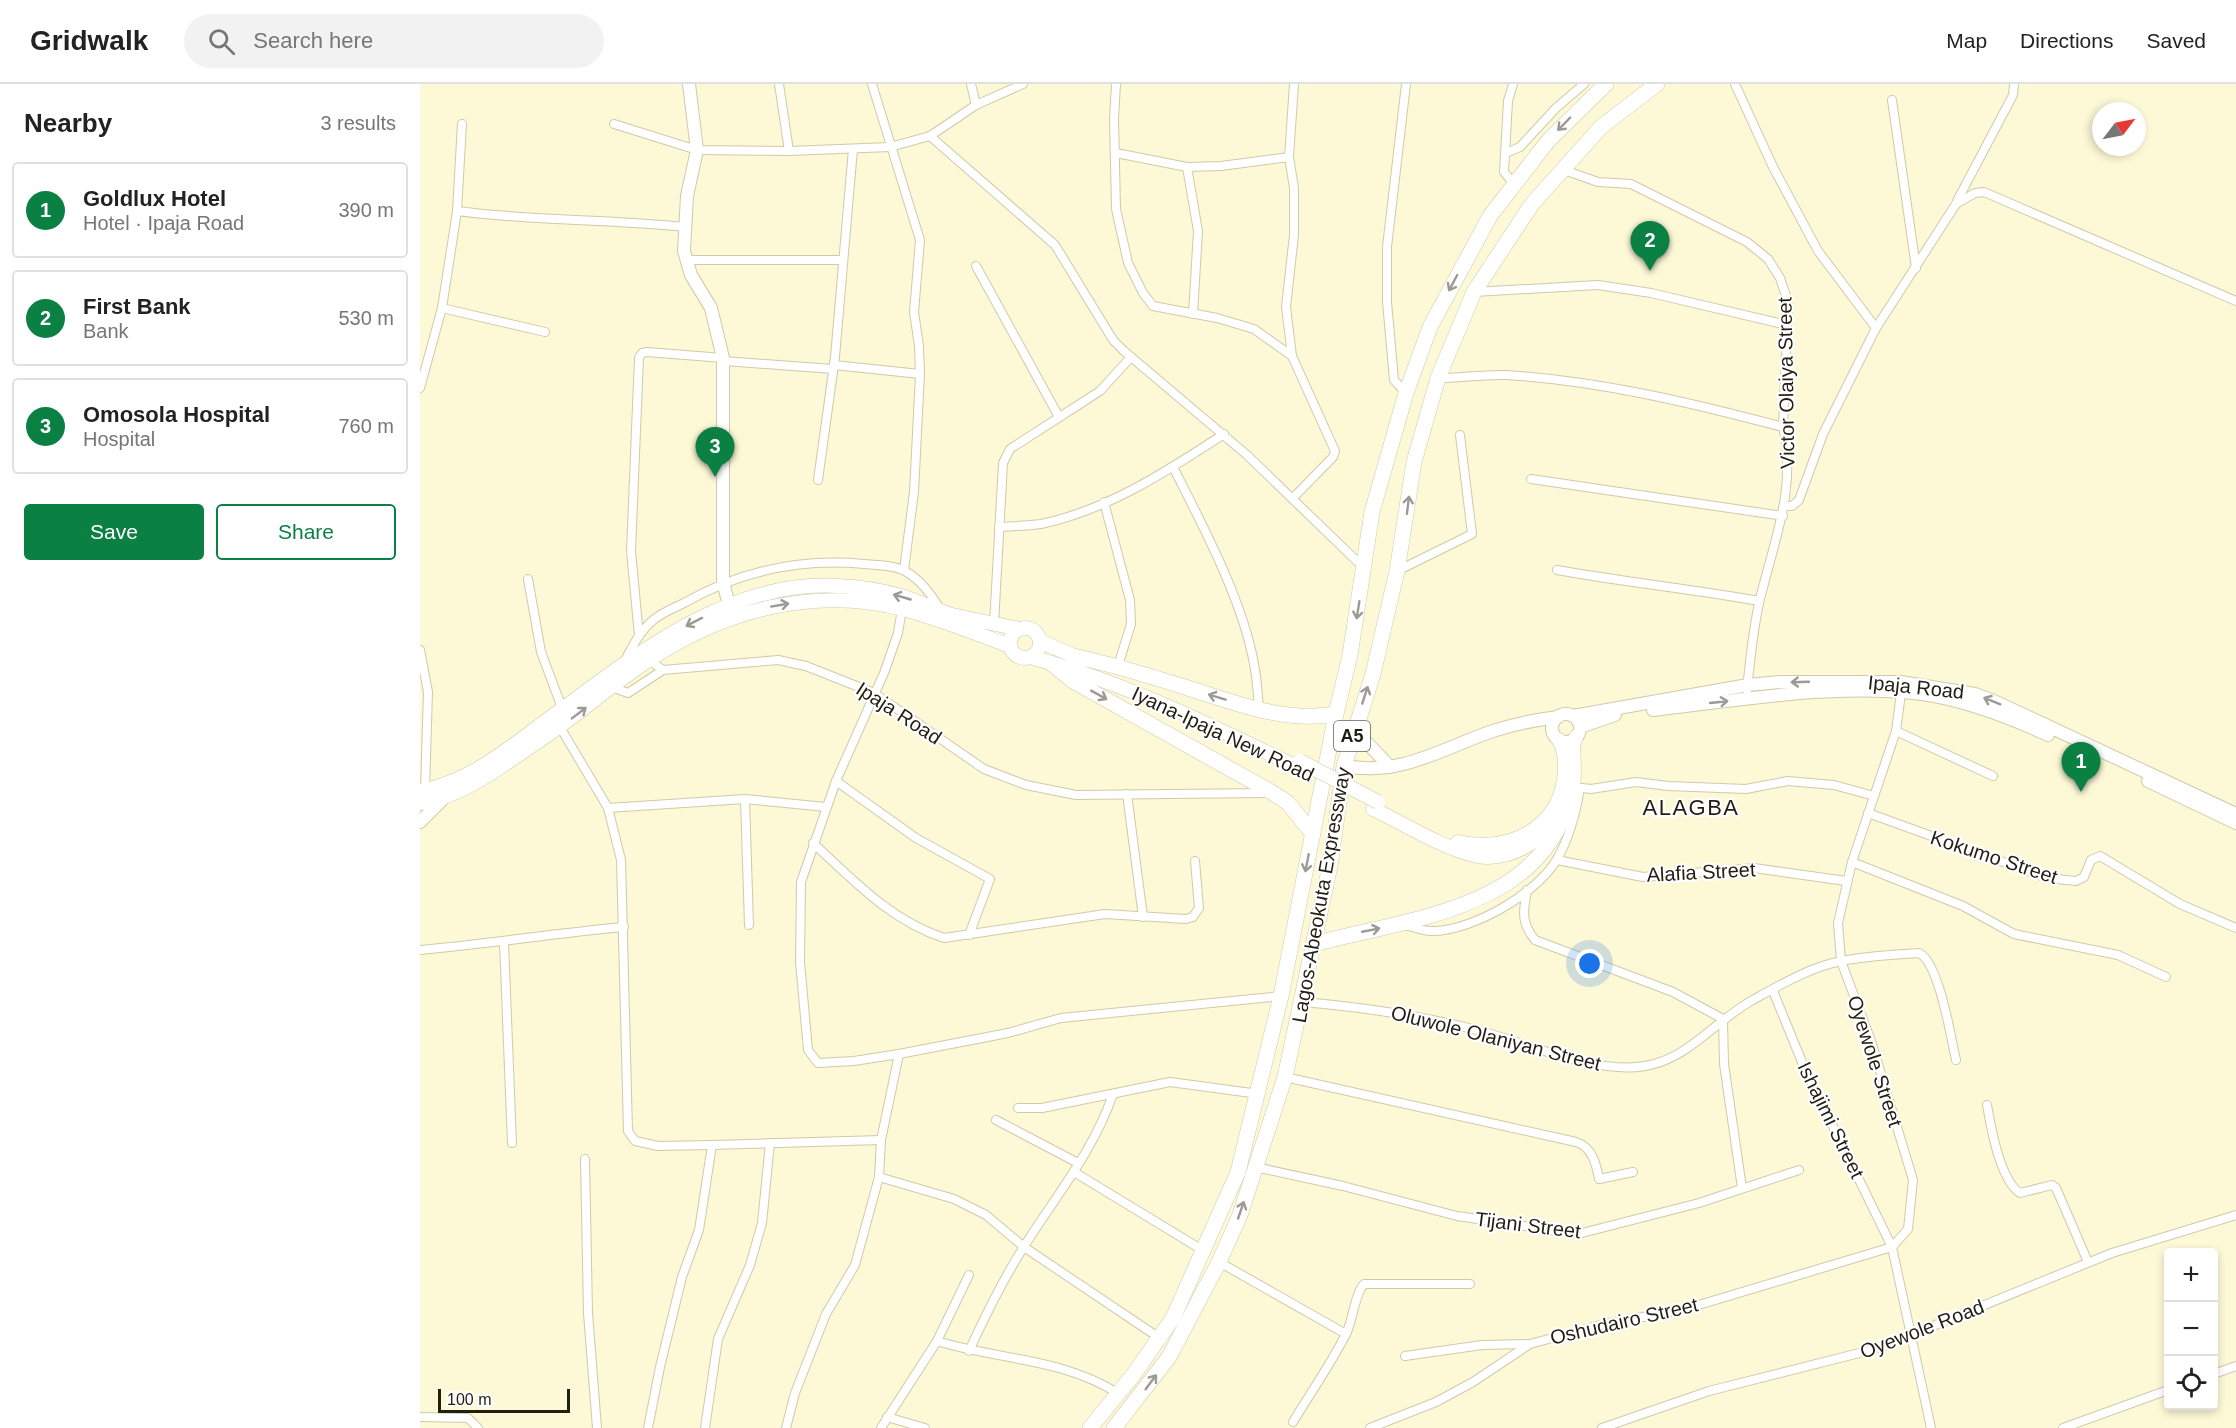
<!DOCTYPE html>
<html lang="en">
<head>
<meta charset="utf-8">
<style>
  :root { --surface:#fff; --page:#f2f2f2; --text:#222; --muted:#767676; --line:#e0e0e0; --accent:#0b8043 }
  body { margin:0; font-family:Helvetica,sans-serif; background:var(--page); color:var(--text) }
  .controls { position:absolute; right:18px; bottom:18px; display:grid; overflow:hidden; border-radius:6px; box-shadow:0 3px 9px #0003 }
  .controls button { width:54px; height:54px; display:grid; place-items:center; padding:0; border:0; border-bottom:2px solid var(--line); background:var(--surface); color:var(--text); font:30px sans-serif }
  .compass { position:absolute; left:1672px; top:18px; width:54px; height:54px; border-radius:50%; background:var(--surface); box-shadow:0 3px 9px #0003; rotate:58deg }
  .scale { position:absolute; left:18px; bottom:15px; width:132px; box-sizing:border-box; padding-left:6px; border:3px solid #211f13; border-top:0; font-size:16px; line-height:21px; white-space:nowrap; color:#211f13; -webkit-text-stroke:4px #fff; paint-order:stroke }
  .you { position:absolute; left:1170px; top:880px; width:21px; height:21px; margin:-15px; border:4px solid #fff; border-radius:50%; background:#1a73e8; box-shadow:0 0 0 9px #1a73e833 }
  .badge { display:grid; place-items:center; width:39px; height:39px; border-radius:50%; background:var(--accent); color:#fff; font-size:20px; font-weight:700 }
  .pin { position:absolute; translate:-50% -50px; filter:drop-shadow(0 2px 3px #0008) }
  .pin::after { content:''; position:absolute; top:32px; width:21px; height:18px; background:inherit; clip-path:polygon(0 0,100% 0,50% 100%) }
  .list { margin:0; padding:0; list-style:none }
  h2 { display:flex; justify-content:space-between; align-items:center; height:78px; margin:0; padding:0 24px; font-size:26px }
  h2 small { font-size:20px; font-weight:400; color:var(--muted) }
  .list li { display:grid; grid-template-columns:39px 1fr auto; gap:18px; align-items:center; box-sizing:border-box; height:96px; margin:0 12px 12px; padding:0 12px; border:2px solid var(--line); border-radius:6px }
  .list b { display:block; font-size:22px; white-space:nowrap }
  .list p { margin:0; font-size:20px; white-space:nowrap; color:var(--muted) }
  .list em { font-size:20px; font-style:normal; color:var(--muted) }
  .actions { display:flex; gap:12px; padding:18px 24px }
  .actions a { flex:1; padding:14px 0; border:2px solid var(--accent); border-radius:6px; text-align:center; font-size:21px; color:var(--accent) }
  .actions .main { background:var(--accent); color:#fff }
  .icon { flex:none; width:33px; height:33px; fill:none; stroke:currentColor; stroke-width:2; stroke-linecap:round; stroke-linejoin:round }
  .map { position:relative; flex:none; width:1816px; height:1344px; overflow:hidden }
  header { display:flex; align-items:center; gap:36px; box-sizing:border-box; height:84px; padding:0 30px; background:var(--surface); border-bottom:2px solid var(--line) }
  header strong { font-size:28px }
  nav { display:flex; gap:33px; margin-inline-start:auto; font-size:21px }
  .search { width:420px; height:54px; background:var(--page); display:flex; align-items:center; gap:15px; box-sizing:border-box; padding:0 21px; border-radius:33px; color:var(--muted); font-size:22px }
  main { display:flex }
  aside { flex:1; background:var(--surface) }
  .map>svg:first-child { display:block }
</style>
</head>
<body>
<header>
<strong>Gridwalk</strong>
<div class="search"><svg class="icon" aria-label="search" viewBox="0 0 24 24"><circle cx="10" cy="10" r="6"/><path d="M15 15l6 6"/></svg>Search here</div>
<nav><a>Map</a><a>Directions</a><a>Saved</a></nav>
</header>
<main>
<aside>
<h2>Nearby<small>3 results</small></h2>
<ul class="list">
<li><span class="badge">1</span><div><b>Goldlux Hotel</b><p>Hotel · Ipaja Road</p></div><em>390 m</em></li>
<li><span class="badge">2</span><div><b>First Bank</b><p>Bank</p></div><em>530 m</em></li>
<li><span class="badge">3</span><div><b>Omosola Hospital</b><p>Hospital</p></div><em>760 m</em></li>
</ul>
<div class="actions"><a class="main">Save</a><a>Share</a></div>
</aside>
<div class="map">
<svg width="1816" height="1344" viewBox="0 0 1816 1344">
  <rect width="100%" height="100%" fill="#fdf8d6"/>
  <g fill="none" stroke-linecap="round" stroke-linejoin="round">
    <defs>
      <g id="street">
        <path d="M359 0 369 67"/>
        <path d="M452 0 500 156 494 228 499 262 500 290 494 408 484 486"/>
        <path d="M551 0 556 21"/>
        <path d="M696 0 694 35 696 125 708 179 723 209 733 222 797 234 834 245 872 272 915 367 913 373 873 414"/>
        <path d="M1093 0 1088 17 1084 88 1094 100"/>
        <path d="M1315 0 1353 83 1398 167 1456 244"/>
        <path d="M1472 16 1496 184"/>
        <path d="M194 40 277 66 369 67 470 63 510 52 635 161 693 256 704 267 827 371 944 484"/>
        <path d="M510 52 556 21 603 0"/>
        <path d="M696 69 767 83 801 82 869 73"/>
        <path d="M1086 69 1100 63 1136 24 1164 0"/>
        <path d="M767 83 778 147 773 230"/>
        <path d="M1141 85 1178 98 1211 100 1327 158 1348 175 1360 194 1368 218 1363 343C1377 403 1354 457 1340 515 1333 544 1330 576 1327 606"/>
        <path d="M1537 117 1593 11 1594 0"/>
        <path d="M37 127C113 137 189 135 265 143"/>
        <path d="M265 176H422"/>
        <path d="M556 182 639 333"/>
        <path d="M1054 208 1178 201 1231 209 1367 241"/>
        <path d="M22 224 125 248"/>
        <path d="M872 272 866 223 874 151V104L869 73 874 0"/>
        <path d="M304 277 413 285"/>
        <path d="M414 281 500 290"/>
        <path d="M1018 294C1040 294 1064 290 1087 291 1181 297 1272 319 1363 343"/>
        <path d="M0 304 22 224 37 127 42 40"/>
        <path d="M986 309 974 296 967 218V163L986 0"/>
        <path d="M753 383C782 440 823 517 834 580 837 595 838 611 839 626"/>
        <path d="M1111 395 1363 432"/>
        <path d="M398 396 415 273 433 65"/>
        <path d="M684 418 710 516 711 540 698 582"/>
        <path d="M1366 422H1372L1379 416 1403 350 1456 244 1536 120 1555 109 1564 108 1816 217"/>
        <path d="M579 443C593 442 607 442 621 440 688 426 747 387 804 350"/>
        <path d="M1137 486C1204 498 1272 505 1339 517"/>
        <path d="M977 487 1052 450 1040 351"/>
        <path d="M108 495 121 568 142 624"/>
        <path d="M482 525 478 549 464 589 416 697 381 798 380 878 388 966 398 979 434 977 479 970 588 949 641 934 861 912"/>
        <path d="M574 540 583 379 590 365 680 307 711 273"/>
        <path d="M219 552 211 467 219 274 222 269 227 268 303 274"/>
        <path d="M0 566 8 608 5 706"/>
        <path d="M229 576 243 586 358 576 386 582 454 609 564 685 606 701 656 711 846 709"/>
        <path d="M204 578C212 564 219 548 232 537 241 529 254 524 264 519 320 487 380 474 444 480 456 481 474 481 485 487 501 496 512 511 521 527"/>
        <path d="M192 603 208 609 243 586"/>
        <path d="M1481 609 1476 647 1432 778 1418 839 1421 877 1451 957 1493 1096 1488 1145 1472 1163 1511 1344"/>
        <path d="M140 643 188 724 201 776 208 1047 215 1057 238 1062 292 1061 461 1056"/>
        <path d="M1476 647 1573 692"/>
        <path d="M416 697 496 754 570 795 549 851"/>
        <path d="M1153 703 1171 705 1216 698 1248 702 1326 705 1368 697 1414 701 1454 712"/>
        <path d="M707 710 723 833"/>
        <path d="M325 715 329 841"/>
        <path d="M188 724 325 715 406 723"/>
        <path d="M1448 729 1627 794 1656 797 1664 793 1671 776 1680 772 1760 820 1816 844"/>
        <path d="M393 759C434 797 470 836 524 854L685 830 766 835 773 833 779 824 775 777"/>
        <path d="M1137 776 1223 793 1334 784 1426 797"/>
        <path d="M1432 778 1543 822 1594 850 1698 871 1746 893"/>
        <path d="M1107 806C1103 827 1101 839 1115 856L1253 908 1303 935 1304 980 1322 1104"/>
        <path d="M985 841C993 843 1003 847 1012 847 1052 847 1117 810 1137 775 1150 753 1156 728 1160 704"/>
        <path d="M84 859 92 1059"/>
        <path d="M0 866C68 860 136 849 204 843"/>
        <path d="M883 918C940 923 997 931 1053 945 1102 957 1175 991 1225 982 1268 975 1294 938 1331 917 1358 902 1392 882 1422 877 1447 872 1473 871 1499 869 1519 878 1531 954 1536 976"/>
        <path d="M865 993 1156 1058C1172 1063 1176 1079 1179 1095L1213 1088"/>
        <path d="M1567 1021C1571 1044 1580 1096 1600 1109L1632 1101 1636 1104 1668 1178"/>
        <path d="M598 1024H622L750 998 839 1010"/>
        <path d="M576 1036 658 1079"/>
        <path d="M165 1075 168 1229 177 1344"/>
        <path d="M835 1083 923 1102 1037 1132 1158 1150 1279 1119 1379 1086"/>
        <path d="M654 1088 784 1167"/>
        <path d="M459 1093 534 1115 566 1131 604 1163 738 1253"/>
        <path d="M799 1178 926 1250"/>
        <path d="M517 1257C578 1276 643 1274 699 1310"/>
        <path d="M549 1267C566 1230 583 1195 605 1161 636 1112 674 1066 693 1010"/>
        <path d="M985 1272 1062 1261 1109 1260"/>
        <path d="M1794 1290 1816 1282"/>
        <path d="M0 1333 48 1334 58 1344"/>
        <path d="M467 1333 505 1344"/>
        <path d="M873 1338C891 1308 911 1280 927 1248 933 1234 935 1210 944 1200H1050"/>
        <path d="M228 1344 240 1283 262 1193 279 1146 292 1061"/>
        <path d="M285 1344 298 1255 330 1181 342 1139 350 1059"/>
        <path d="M366 1344 375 1309 406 1230 435 1181 459 1093 461 1056 479 970"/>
        <path d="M461 1344 517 1257 549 1191"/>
        <path d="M950 1344 1016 1318 1053 1298 1110 1260 1184 1240 1262 1226 1472 1163 1384 983 1353 907"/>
        <path d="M1182 1344 1289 1307 1459 1264 1692 1169 1816 1131"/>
        <path d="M1643 1344 1748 1306"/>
      </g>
      <g id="secondary">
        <path d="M269 0 277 66 267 112 264 167 271 191 291 224 303 274V498L309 521"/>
        <path d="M1233 626C1322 616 1413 599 1502 610 1545 616 1589 633 1628 651"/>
        <circle cx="1146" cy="644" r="14"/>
        <path d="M1153 632 1328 601 1360 598H1481L1555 610 1574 617 1816 730"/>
        <path d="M1160 643 1195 631"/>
        <path d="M934 645 970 683"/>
        <path d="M924 682C981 692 1019 666 1070 648 1093 640 1115 636 1138 633"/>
        <path d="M1728 697 1816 739"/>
        <path d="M0 738 22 716"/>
      </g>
      <g id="primary">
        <circle cx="605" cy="559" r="15"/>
        <path d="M620 557 663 576"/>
        <path d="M610 573C704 598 792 642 879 684"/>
        <path d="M0 707C55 697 97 657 141 626 221 567 313 495 418 502 439 503 461 506 481 512 498 517 515 526 532 531 554 536 577 540 599 545"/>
        <path d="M0 719C46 712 85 679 123 654 159 630 192 600 229 576 304 526 395 502 483 525 520 535 555 549 590 562"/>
        <path d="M953 725C985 740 1018 762 1053 771 1095 782 1141 744 1152 706 1156 692 1153 674 1153 660L1156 653"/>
        <path d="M1038 758C1084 769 1136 748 1144 696 1146 682 1146 668 1139 656"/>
      </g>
      <g id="highway">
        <path d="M653 572C692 580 730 592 768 604 816 619 864 639 916 630"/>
        <path d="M631 579 653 597 853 709 868 719 893 750"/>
        <path d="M894 860C986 835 1121 826 1149 715"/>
        <path d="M670 1344 714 1290 753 1234 818 1088 861 912 916 630 930 571 952 428 986 309 1010 243 1070 132 1128 57 1186 0"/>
        <path d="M694 1344 749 1273 799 1178 820 1131 865 993 910 782 924 682 953 590 977 487 994 378 1018 294 1054 208 1112 120 1181 43 1237 0"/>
      </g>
    </defs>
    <use href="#street" stroke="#cfcaaa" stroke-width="10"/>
    <use href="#secondary" stroke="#cfcaaa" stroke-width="14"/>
    <use href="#primary" stroke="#cfcaaa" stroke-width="15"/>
    <use href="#highway" stroke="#cfcaaa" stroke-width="16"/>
    <use href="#street" stroke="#fff" stroke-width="8"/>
    <use href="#secondary" stroke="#fff" stroke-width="12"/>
    <use href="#primary" stroke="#fff" stroke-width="14"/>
    <use href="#highway" stroke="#fff" stroke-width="15"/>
    <defs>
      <path id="primary-bridge" d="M880 677 958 718"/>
    </defs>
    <use href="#primary-bridge" stroke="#cfcaaa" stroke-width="15" stroke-linecap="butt"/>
    <use href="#primary-bridge" stroke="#fff" stroke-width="14"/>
  </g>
  <defs><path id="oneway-shaft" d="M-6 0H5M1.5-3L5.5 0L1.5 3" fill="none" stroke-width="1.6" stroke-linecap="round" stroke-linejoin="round" transform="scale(1.5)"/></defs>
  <g stroke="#9b9a95">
    <use href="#oneway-shaft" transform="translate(1144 40) rotate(134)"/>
    <use href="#oneway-shaft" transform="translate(1033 199) rotate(118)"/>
    <use href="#oneway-shaft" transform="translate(988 421) rotate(-83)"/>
    <use href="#oneway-shaft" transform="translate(482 513) rotate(-164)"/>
    <use href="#oneway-shaft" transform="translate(360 521) rotate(-10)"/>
    <use href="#oneway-shaft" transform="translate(938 526) rotate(99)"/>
    <use href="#oneway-shaft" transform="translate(274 538) rotate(153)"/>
    <use href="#oneway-shaft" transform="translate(1380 598) rotate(178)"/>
    <use href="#oneway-shaft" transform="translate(679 611) rotate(29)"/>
    <use href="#oneway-shaft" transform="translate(945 611) rotate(-72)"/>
    <use href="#oneway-shaft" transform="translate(797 613) rotate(-163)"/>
    <use href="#oneway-shaft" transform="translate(1572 617) rotate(-158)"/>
    <use href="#oneway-shaft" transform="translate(1299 618) rotate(-6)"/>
    <use href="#oneway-shaft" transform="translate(159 629) rotate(-37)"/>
    <use href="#oneway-shaft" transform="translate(887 779) rotate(101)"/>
    <use href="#oneway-shaft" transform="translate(951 846) rotate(-11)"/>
    <use href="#oneway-shaft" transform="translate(821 1126) rotate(-71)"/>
    <use href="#oneway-shaft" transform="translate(731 1298) rotate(-53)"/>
  </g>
  <g text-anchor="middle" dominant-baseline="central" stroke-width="4.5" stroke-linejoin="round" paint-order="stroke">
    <rect fill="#fff" stroke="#64625a" stroke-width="1.5" x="914" y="637" width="36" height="30" rx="4.5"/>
    <g font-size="18" font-weight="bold" fill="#211f13">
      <text x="932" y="652">A5</text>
    </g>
    <g font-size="20" fill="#211f13" stroke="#fff">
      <text transform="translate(1366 299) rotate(-91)">Victor Olaiya Street</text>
      <text transform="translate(1496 603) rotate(6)">Ipaja Road</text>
      <text transform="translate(479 629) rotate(33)">Ipaja Road</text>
      <text transform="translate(803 650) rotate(25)">Iyana-Ipaja New Road</text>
      <text transform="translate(1574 773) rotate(18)">Kokumo Street</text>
      <text transform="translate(1281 788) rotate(-3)">Alafia Street</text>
      <text transform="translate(901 811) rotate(-80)">Lagos-Abeokuta Expressway</text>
      <text transform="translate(1076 954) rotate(14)">Oluwole Olaniyan Street</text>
      <text transform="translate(1455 977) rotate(72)">Oyewole Street</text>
      <text transform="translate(1411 1036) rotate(64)">Ishajimi Street</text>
      <text transform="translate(1108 1141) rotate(7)">Tijani Street</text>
      <text transform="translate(1204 1237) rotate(-13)">Oshudairo Street</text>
      <text transform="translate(1502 1245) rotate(-21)">Oyewole Road</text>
    </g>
    <g font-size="22" letter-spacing="1.5" fill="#211f13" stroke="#fff">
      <text x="1271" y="723">ALAGBA</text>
    </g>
  </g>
</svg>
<div class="controls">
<button>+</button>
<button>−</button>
<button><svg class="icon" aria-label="locate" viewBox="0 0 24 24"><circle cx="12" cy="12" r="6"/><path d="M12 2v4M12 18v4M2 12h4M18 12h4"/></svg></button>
</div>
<svg class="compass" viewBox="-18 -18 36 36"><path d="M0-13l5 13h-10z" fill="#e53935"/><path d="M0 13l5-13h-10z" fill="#767676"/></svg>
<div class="scale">100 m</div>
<div class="you"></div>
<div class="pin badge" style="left:1661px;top:708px">1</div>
<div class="pin badge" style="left:1230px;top:187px">2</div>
<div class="pin badge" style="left:295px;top:393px">3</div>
</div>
</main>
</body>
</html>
